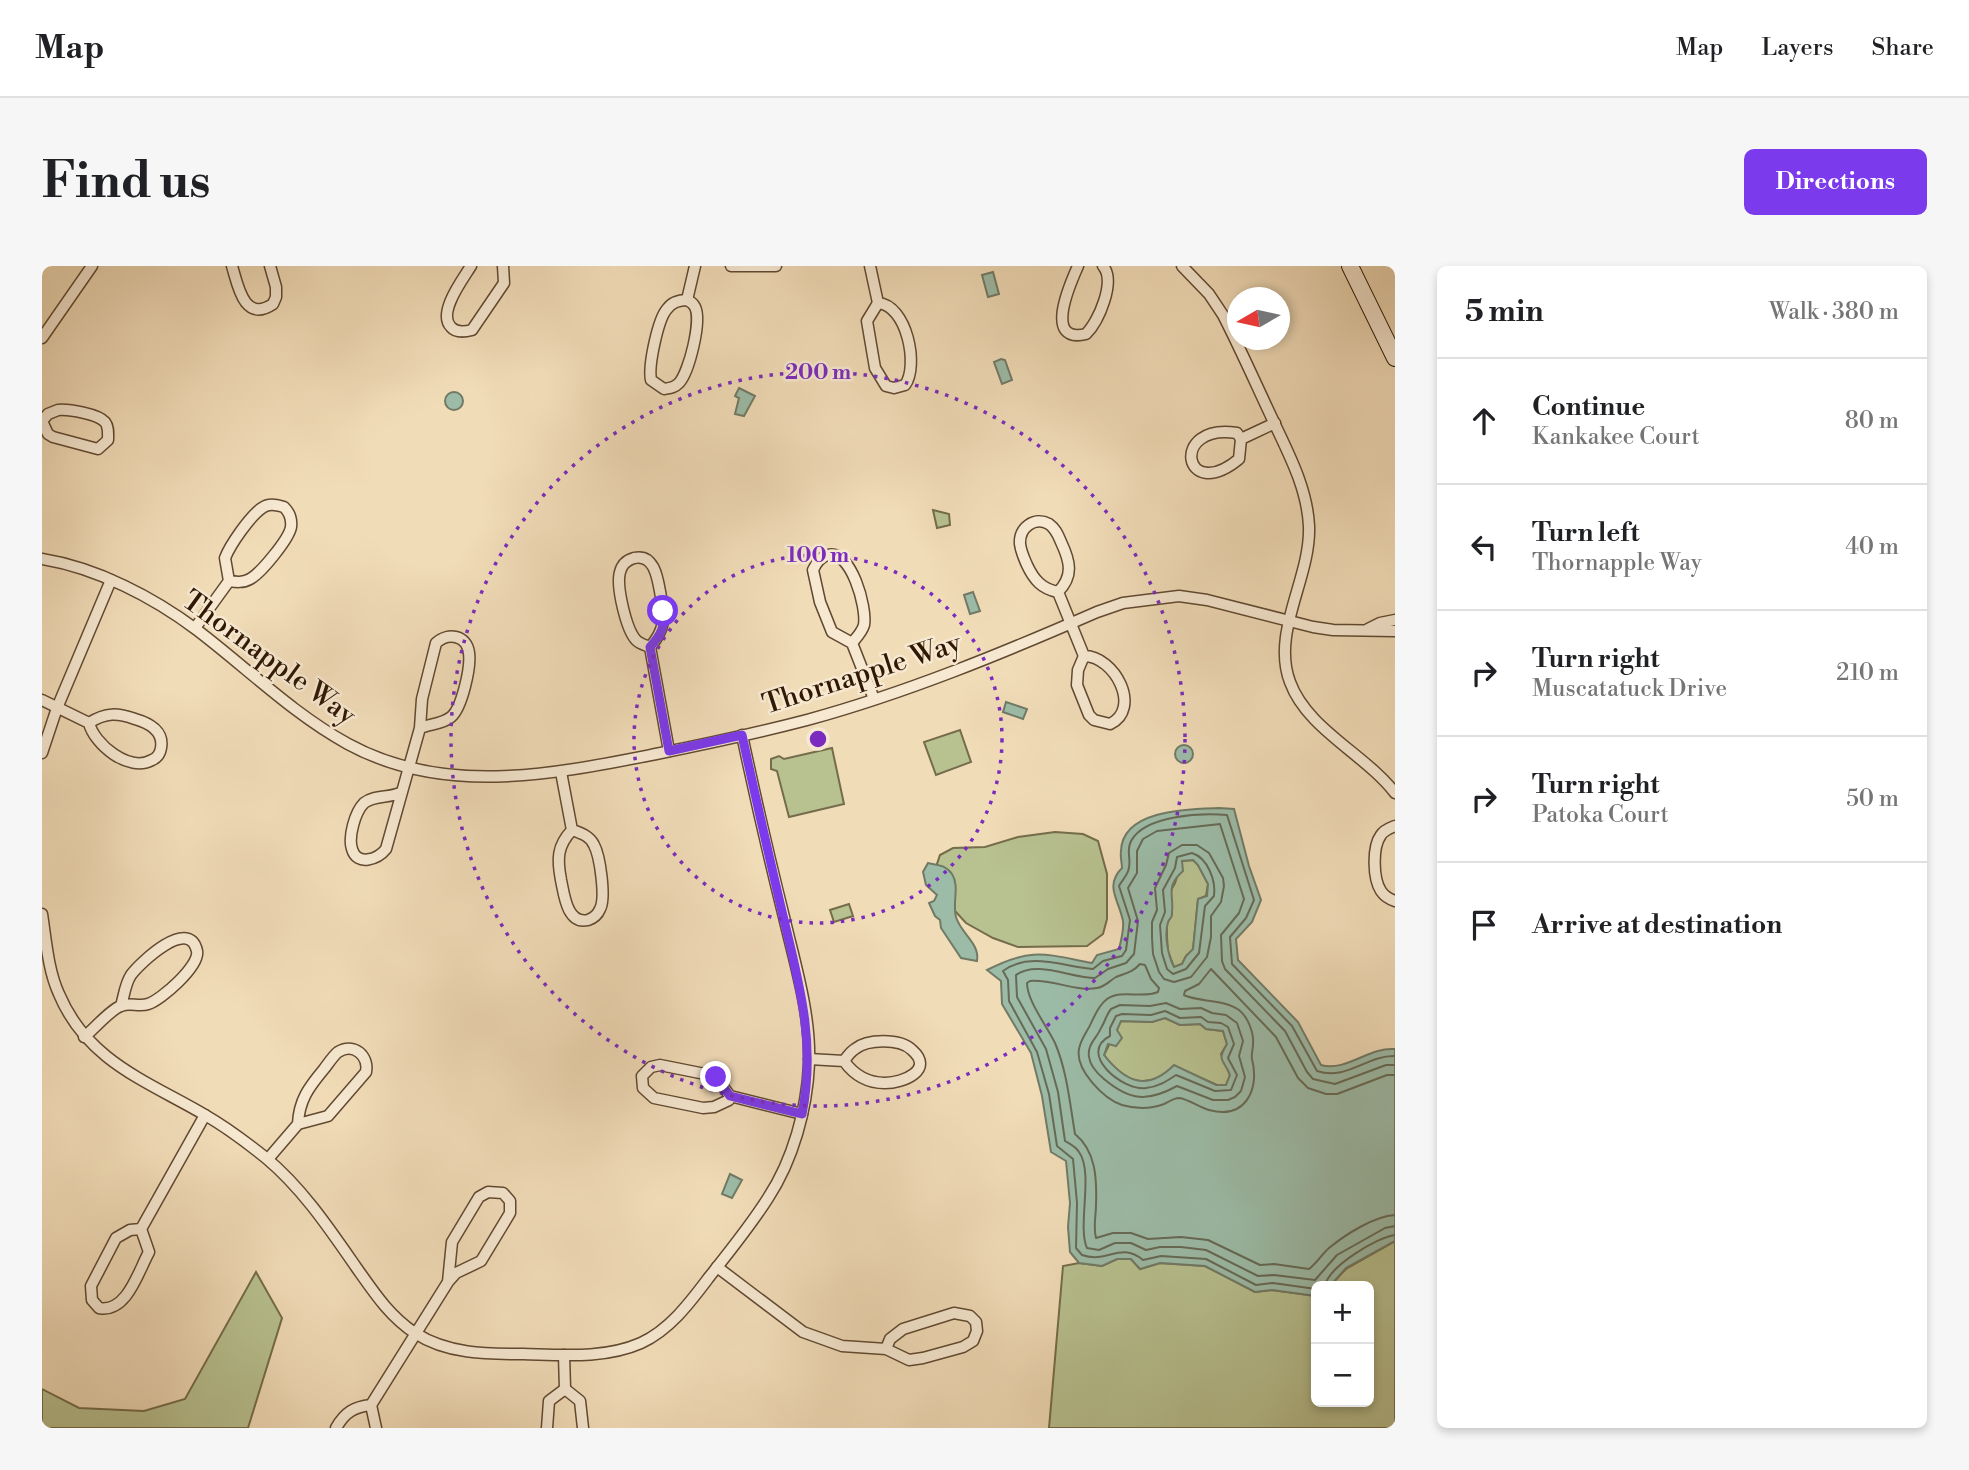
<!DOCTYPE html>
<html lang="en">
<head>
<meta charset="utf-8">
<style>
  :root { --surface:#fff; --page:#f6f6f6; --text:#202124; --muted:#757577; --line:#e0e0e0; --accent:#7c3aed }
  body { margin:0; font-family:"Libre Bodoni",serif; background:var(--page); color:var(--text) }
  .controls { position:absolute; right:21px; bottom:21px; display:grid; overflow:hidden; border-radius:10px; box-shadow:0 4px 10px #0003 }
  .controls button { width:63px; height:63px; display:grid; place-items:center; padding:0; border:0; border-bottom:2px solid var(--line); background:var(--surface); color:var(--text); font:35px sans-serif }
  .compass { position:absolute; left:1185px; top:21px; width:63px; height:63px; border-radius:50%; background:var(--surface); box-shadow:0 4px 10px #0003; rotate:261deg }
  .stop { position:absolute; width:21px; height:21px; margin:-16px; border:5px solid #7c3aed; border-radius:50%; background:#fff }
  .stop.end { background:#7c3aed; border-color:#fff; box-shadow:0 2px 7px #0008 }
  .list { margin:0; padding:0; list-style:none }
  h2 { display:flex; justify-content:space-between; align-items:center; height:91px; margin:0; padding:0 28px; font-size:30px }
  h2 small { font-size:23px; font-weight:400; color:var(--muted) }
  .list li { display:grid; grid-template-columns:46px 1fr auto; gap:21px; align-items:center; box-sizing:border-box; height:126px; padding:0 28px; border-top:2px solid var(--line) }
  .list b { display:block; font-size:26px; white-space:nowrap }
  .list p { margin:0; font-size:23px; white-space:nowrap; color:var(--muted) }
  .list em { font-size:23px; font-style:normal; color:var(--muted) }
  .icon { flex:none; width:38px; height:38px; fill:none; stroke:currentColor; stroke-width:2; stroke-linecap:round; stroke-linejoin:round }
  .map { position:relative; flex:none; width:1353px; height:1162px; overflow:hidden; border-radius:10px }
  header { display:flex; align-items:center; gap:42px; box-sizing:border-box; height:98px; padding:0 35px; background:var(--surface); border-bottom:2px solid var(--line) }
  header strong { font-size:33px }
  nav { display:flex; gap:38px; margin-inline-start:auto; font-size:24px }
  .intro { display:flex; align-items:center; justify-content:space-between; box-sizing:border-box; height:168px; padding:0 42px }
  h1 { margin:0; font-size:49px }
  .button { padding:18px 32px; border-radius:10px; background:var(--accent); color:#fff; font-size:24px; font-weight:700 }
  main { display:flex; gap:42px; padding:0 42px }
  aside { flex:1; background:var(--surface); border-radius:10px; box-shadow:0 4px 10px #0003 }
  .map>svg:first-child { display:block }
</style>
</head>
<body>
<header>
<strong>Map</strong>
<nav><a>Map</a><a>Layers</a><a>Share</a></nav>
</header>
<div class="intro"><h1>Find us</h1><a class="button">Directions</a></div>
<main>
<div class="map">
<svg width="1353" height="1162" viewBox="0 0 1353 1162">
  <rect width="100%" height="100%" fill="#f1dcb8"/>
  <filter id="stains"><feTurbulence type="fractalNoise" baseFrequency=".00286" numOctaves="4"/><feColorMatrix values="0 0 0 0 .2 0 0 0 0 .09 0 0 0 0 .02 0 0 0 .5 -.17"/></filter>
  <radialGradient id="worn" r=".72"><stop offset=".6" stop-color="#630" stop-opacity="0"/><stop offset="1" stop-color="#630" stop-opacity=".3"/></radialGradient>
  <g fill="#b8c190" stroke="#746c4a" stroke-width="2">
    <path d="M891 244 907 248 908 259 895 262Z"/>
    <path d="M918 464 929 496 894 509 882 476Z"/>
    <path d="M790 482 802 538 747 551 735 505 729 503V493L737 490 742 493Z"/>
    <path d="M1013 566 1041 568 1056 575 1065 608V653L1061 668 1045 680 976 681 951 672 924 657 913 645 912 633 895 598 898 589 911 582 943 581 976 571Z"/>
    <path d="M1151 594 1156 599 1166 618 1164 630 1156 633 1151 684 1144 690 1140 698 1132 701 1126 685 1125 671V658L1130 648 1128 626 1133 617 1140 595Z"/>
    <path d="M807 638 811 650 792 656 788 644Z"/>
    <path d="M1123 752 1138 759 1158 758 1164 763 1181 765 1185 778 1179 788 1188 809 1184 819H1175L1132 800C1105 826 1083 816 1062 789L1079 755 1110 756Z"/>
    <path d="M1353 975V1162H1007L1021 1000 1037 997 1060 1000 1075 993H1089L1098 1003 1118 997 1163 1000 1213 1026 1230 1024 1274 1030V1136H1327V1020H1288L1304 1003Z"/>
    <path d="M214 1006 240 1052 206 1162H0V1123L37 1142 102 1145 143 1133Z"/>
  </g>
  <g fill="#9cbca8" stroke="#717a66" stroke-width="2" fill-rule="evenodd">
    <path d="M951 6 957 28 946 31 940 9Z"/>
    <path d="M959 93 963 94 970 114 960 118 952 96Z"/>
    <path d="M697 122 713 130 702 150 693 148 697 132 693 130Z"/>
    <circle cx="412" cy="135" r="9"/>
    <path d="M931 326 938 345 928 348 922 329Z"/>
    <path d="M964 436 985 443 981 453 961 446Z"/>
    <circle cx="1142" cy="488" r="9"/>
    <path d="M1177 542 1192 543 1207 600 1219 634 1210 656 1194 673 1196 694 1256 756 1279 799C1305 806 1326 781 1353 783V975L1304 1002 1288 1020H1274V1030L1230 1024 1213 1026 1163 1000 1118 997 1098 1003 1089 993H1075L1060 1000 1037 997 1028 986 1026 961 1028 937 1024 895 1009 886 1000 830 989 787 960 738 959 715 945 704C990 681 1003 688 1050 697L1055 689 1077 683C1079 675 1082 664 1081 655 1077 634 1062 620 1080 602 1080 597 1078 591 1079 585 1080 543 1148 543 1177 542ZM1151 594 1156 599 1166 618 1165 630 1156 633 1151 683 1144 690 1140 698 1132 701C1126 689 1122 670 1126 656 1129 649 1130 654 1130 646 1132 628 1123 621 1141 605L1140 595ZM1123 752 1138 759 1158 758 1164 763 1181 765 1185 778C1174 796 1182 793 1188 809L1184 819H1174L1132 799C1105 826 1083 816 1062 789L1066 778 1074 780 1080 772 1075 764 1079 755 1110 756Z"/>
    <path d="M886 597C895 599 904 599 910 608 918 620 910 637 914 651 919 668 938 677 935 695L919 692 899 662 898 654 893 650 887 637 892 635 895 629 884 619 881 606Z"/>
    <path d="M688 908 700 914 690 932 680 928Z"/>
  </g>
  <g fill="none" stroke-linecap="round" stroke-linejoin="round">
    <g stroke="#666a56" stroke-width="2">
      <path d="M1140 579H1155L1167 587 1181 612 1182 620 1179 636 1169 650V671L1165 691 1149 711 1132 716 1122 713 1117 706 1111 688 1110 672V656L1115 644 1113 622 1124 599 1127 587Z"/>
      <path d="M1150 587C1166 592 1174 615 1172 630L1163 640 1157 687 1144 703 1131 708 1125 703 1120 687 1118 659 1123 646 1121 624 1133 602 1135 591Z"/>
      <path d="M1124 737 1138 743 1159 742 1170 747 1184 749 1195 757 1201 775 1197 790 1203 811 1199 825 1193 831 1186 834H1171L1135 820C1106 836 1088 835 1062 813 1056 808 1048 799 1047 791 1045 778 1055 772 1059 762 1063 756 1064 749 1069 743L1078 739 1108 740Z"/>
      <path d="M1123 745 1138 752 1159 751 1166 756 1179 757 1186 761 1192 778 1186 792 1195 809 1189 824 1173 825 1134 809C1125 815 1116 821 1104 822 1080 825 1035 787 1068 770V762L1074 750 1080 748 1109 749Z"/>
      <path d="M1353 799H1344L1293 818 1271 813 1265 806 1243 765 1183 703 1180 695 1179 669 1197 647 1202 633 1178 558 1115 565 1101 573 1095 585V607L1086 622 1096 655 1092 688 1084 697 1066 703 1053 712C1029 712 995 694 974 709L975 731 1004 783 1016 826 1023 875C1028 878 1034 881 1037 886 1052 907 1035 960 1045 982L1057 984 1073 977H1089L1104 984 1118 981H1139L1164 984 1216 1010 1232 1009 1273 1014 1295 989 1343 962 1353 960"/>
      <path d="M1353 809H1345L1295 828H1284L1266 822 1256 812 1234 771 1169 703 1157 718 1143 725 1142 729C1155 736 1182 733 1197 744 1206 751 1212 767 1211 778 1211 784 1209 788 1210 793 1218 824 1203 854 1167 844 1157 841 1146 833 1137 832 1132 832 1126 836 1122 838 1109 843 1094 843 1080 839 1062 833 1033 804 1037 783 1039 772 1046 765 1050 755 1054 747 1057 739 1065 733 1080 723 1100 733 1116 726L1117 722 1109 713 1103 699 1098 698C1091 706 1084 707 1074 711 1067 715 1063 721 1055 722 1035 726 1010 713 988 715L985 717C985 735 1005 760 1013 777 1025 805 1028 838 1033 868 1054 885 1055 913 1054 939 1054 950 1051 961 1054 972L1071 967H1089L1106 973 1139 971 1166 974 1218 999 1232 998 1267 1003C1275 997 1280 988 1287 982 1303 969 1332 950 1353 949"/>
      <path d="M1283 1020C1286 1001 1335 971 1353 969"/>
      <path d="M1274 1023 1231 1017 1214 1019 1164 993 1119 990 1101 994C1078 975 1066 998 1040 989L1034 982 1035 937 1031 893 1015 880 1007 828 995 786 967 735 966 714 961 705C988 685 1022 701 1051 703L1061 695 1080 690 1084 684 1088 654 1077 620C1080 614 1087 608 1087 601 1089 591 1084 585 1089 575 1103 549 1159 547 1185 549L1212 634 1204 652 1188 671 1190 698 1250 760 1275 805C1305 815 1325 789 1353 790"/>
    </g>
    <defs>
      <g id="minor">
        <path d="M190 0C196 20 202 57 231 38L234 31V21L228 0"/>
        <path d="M429 0C421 13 395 47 409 61 414 67 422 66 430 64L462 17 461 0"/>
        <path d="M689 0H734"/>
        <path d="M828 0 836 37"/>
        <path d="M1036 0C1028 18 1001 78 1044 68 1057 55 1074 15 1061 0"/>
        <path d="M1140 0 1167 28 1181 49C1198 82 1213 116 1229 150 1245 185 1265 220 1267 260 1269 312 1229 366 1248 416 1265 463 1323 488 1353 527"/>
        <path d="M645 34C649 36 651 37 653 41 660 55 647 106 637 117 632 122 628 122 622 123L609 114C606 100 616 53 625 43 630 36 637 34 645 34Z"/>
        <path d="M645 34 653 0"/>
        <path d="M836 37C865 39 877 100 863 119L852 122 844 120 833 102 825 55Z"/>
        <path d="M0 72 50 0"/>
        <path d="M16 144C27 143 56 148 63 156 67 161 66 168 66 174L56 183 11 171 6 168 0 155 6 148Z"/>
        <path d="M1199 173 1197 193C1141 239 1127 156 1195 167L1199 173 1233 157"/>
        <path d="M0 293C55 302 111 331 155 364 205 402 251 448 306 478 403 531 512 508 614 488 664 478 715 467 765 454 864 427 961 387 1055 346L1081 337 1137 330 1165 334 1271 361 1291 364 1353 365"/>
        <path d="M1016 326C1032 310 1028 295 1019 276 1016 269 1014 263 1007 258 992 250 977 262 978 278 979 286 982 292 985 299 992 314 1000 323 1016 326L1042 390 1036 404 1035 419 1047 449 1052 454 1068 458C1100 443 1073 390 1042 390"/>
        <path d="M153 362 187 315C194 316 201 317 208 313 219 307 247 273 249 261 250 253 247 246 242 241 234 239 227 237 220 242 208 250 188 279 183 292L187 315"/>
        <path d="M1326 363 1338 357 1353 354"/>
        <path d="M810 377C815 371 820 366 822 359 825 341 809 283 786 289 778 291 774 297 771 304L778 336 790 366 810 377 832 433"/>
        <path d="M608 381C623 364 623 352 619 331 616 316 614 287 592 292 585 294 580 298 578 306 574 320 584 363 594 374 598 378 603 379 608 381L627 485"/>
        <path d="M0 434 47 457C52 478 87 507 110 494 115 492 118 488 119 482 122 465 107 457 93 453 76 447 64 446 47 457"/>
        <path d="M0 487 15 442 69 314"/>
        <path d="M519 506 530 564C515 580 515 593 519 614 522 628 525 659 546 654 552 652 556 648 558 643 564 632 558 590 552 579 548 570 539 567 530 564"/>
        <path d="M358 527C347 532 332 529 322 537 313 546 306 571 310 583 315 601 336 593 344 583L378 462 380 433 394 377C406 366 425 369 427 387 429 401 420 442 409 451 401 458 387 458 378 462"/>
        <path d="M1353 560C1348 562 1342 564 1339 569 1330 581 1331 613 1339 625 1343 631 1347 633 1353 635"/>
        <path d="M0 648C4 674 6 704 17 728 45 795 105 815 163 849 184 861 204 876 224 892 260 922 287 962 314 1001 331 1025 347 1050 373 1067 405 1088 444 1088 481 1088 520 1089 563 1093 599 1077 629 1063 649 1035 668 1010 688 985 709 959 726 932 751 894 765 843 767 798 769 749 753 698 742 651 727 591 713 530 700 469"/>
        <path d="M42 771C51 764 69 743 79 740 87 736 97 741 106 738 119 734 158 700 155 685 147 650 98 697 89 709 83 718 82 730 79 740"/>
        <path d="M767 793 802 795C812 809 825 817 843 817 861 817 893 804 870 784 858 772 825 773 813 783 808 786 805 791 802 795"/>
        <path d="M688 830 687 834 672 841 661 842 612 832 601 822 600 810 609 801 618 799 663 808 674 811 688 830 760 848"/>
        <path d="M226 893 256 858 286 850 324 806C327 790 312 776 296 786 291 790 286 798 282 803 267 821 257 834 256 858"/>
        <path d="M99 963 107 986C96 1006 85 1047 57 1042L50 1034 49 1020 74 972 88 964 99 963 163 849"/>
        <path d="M675 1001 761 1066 800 1080 844 1083 867 1094 881 1092 921 1081 931 1075 935 1065 934 1056 928 1050 912 1047 861 1063 848 1073 844 1083"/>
        <path d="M522 1089 523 1123"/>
        <path d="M523 1123 538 1135 541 1162"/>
        <path d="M329 1139 334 1162"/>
        <path d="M294 1162C303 1146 312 1141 329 1139L406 1016 414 1007 439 995 468 947V935L461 927 446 926 437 931 410 976 406 1016"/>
        <path d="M505 1162 507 1135 523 1123"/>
      </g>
      <path id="secondary" d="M1308 0 1353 92"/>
    </defs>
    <use href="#minor" stroke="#614931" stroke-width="13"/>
    <use href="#secondary" stroke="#311804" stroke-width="18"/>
    <use href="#minor" stroke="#f6e8d1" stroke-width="10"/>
    <use href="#secondary" stroke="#f6e8d1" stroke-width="16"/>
  </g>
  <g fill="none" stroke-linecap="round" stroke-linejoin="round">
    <path stroke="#7c3aed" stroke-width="9" d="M621 345C624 360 618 370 608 381L627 485 700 469C712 525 725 581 738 637 755 710 775 773 760 848L688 830 674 811"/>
  </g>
  <g fill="none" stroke="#7b2cbf" stroke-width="3.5" stroke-dasharray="3.5 7">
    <circle cx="776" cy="473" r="184"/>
    <circle cx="776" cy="473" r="367"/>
  </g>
  <g text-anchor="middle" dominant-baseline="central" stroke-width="5" stroke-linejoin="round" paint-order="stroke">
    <g font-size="28" fill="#311804" stroke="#f6e8d1">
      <text transform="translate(227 392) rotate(36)">Thornapple Way</text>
      <text transform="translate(820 408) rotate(-18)">Thornapple Way</text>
    </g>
  </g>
  <circle cx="776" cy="473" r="10" fill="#7b2cbf" stroke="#f6e8d1" stroke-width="3.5"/>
  <g font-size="21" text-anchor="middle" font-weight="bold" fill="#7b2cbf" stroke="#f6e8d1" stroke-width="5" stroke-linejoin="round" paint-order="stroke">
    <text x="776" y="113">200 m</text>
    <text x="776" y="296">100 m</text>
  </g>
  <rect width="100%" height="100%" filter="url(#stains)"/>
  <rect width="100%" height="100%" fill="url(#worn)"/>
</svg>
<div class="controls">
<button>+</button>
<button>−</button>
</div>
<svg class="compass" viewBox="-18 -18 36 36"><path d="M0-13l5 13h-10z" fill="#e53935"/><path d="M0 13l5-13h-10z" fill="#757577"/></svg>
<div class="stop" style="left:621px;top:345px"></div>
<div class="stop end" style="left:674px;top:811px"></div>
</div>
<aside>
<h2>5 min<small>Walk · 380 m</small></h2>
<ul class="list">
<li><svg class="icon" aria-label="ahead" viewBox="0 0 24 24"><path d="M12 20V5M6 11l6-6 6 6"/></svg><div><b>Continue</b><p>Kankakee Court</p></div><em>80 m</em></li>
<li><svg class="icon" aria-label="left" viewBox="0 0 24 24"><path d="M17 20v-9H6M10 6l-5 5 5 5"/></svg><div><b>Turn left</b><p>Thornapple Way</p></div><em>40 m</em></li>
<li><svg class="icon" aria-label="right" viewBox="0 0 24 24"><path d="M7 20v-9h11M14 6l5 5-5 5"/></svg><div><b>Turn right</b><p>Muscatatuck Drive</p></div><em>210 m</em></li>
<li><svg class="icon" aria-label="right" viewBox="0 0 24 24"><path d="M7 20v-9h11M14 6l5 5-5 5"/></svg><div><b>Turn right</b><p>Patoka Court</p></div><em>50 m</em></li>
<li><svg class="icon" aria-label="arrive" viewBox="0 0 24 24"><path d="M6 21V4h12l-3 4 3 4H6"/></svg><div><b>Arrive at destination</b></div></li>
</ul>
</aside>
</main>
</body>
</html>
